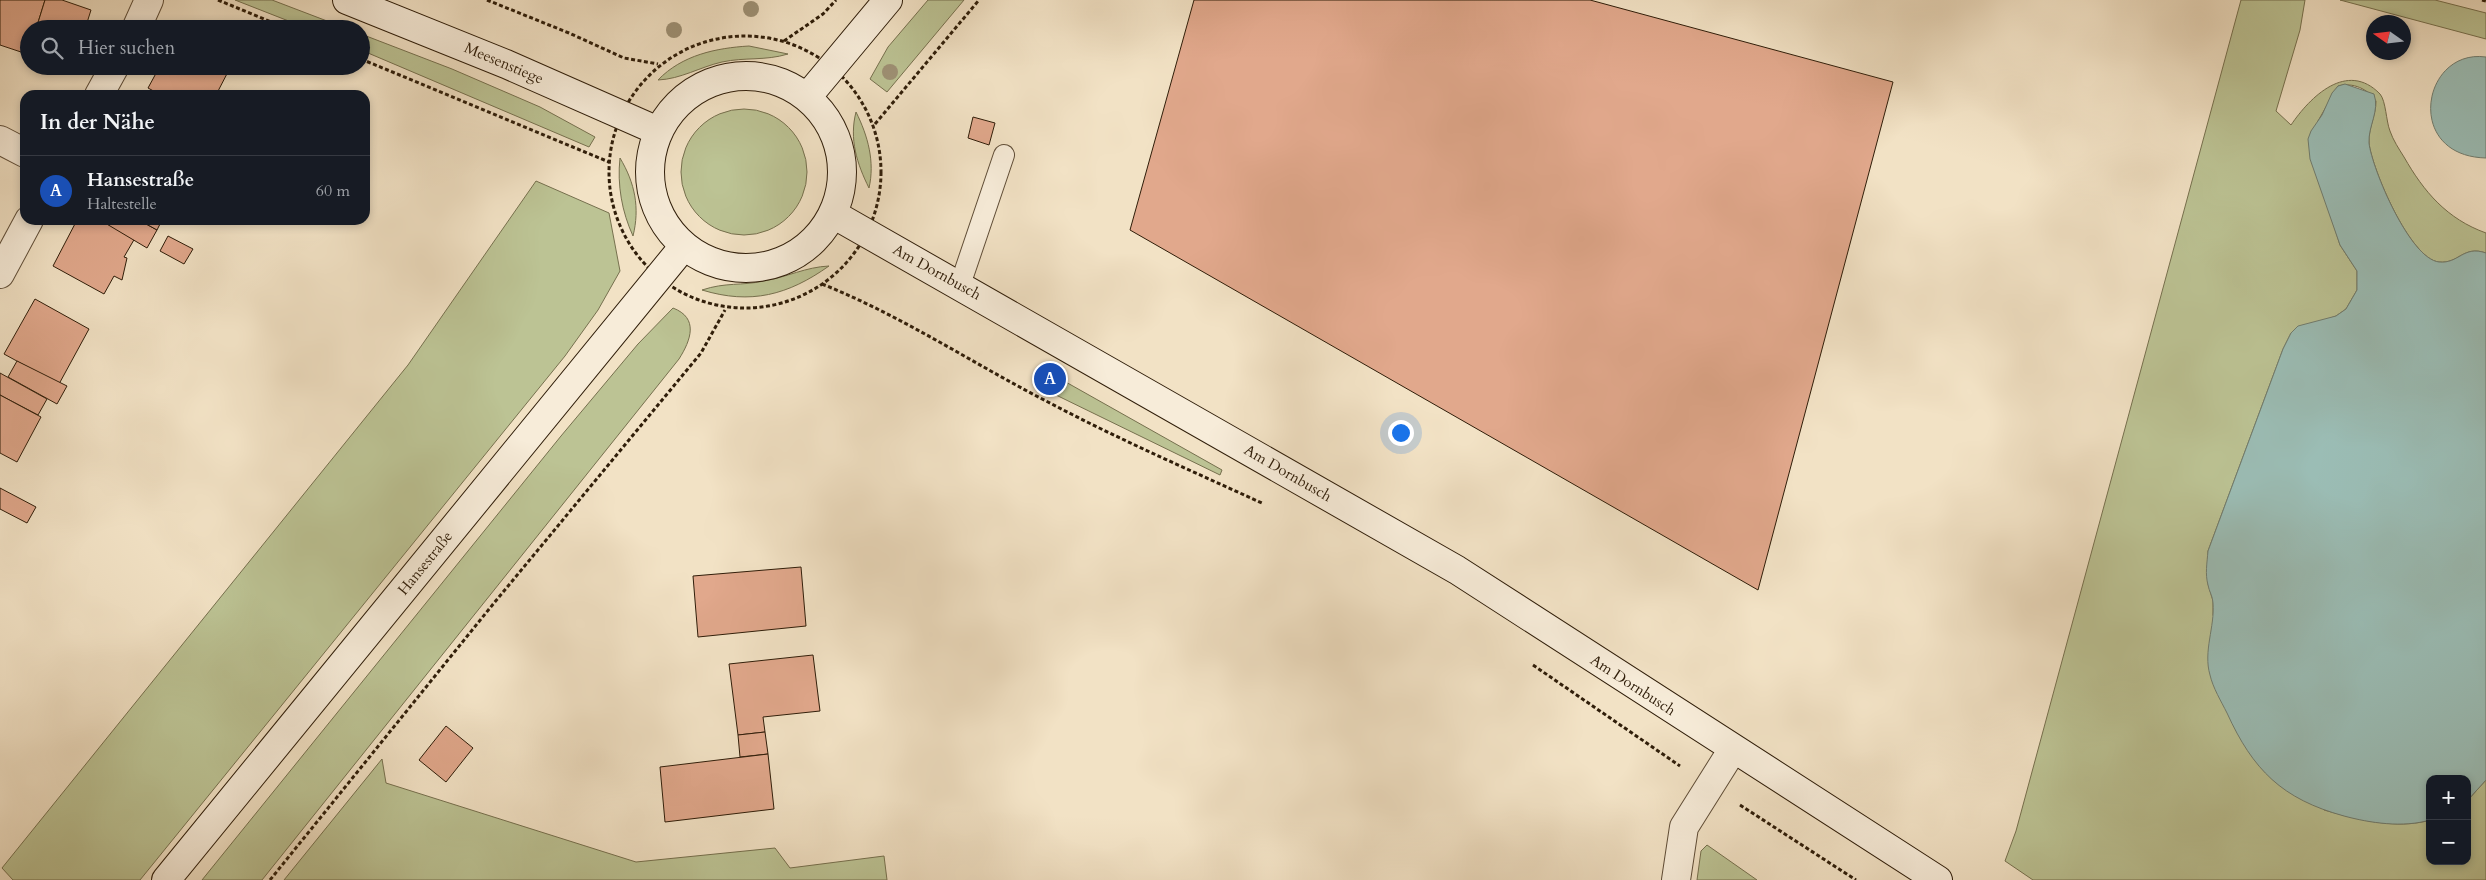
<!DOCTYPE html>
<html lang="de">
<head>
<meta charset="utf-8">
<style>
  :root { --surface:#171b24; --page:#242831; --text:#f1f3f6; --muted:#9ea1a6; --line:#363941; --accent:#c59692 }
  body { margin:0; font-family:Cardo,serif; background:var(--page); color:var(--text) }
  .controls { position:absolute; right:15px; bottom:15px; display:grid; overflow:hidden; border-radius:10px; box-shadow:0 2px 8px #0003 }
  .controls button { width:45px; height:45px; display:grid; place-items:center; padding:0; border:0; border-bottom:1px solid var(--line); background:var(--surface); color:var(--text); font:25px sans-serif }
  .compass { position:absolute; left:2366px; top:15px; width:45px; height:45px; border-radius:50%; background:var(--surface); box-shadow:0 2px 8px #0003; rotate:284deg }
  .you { position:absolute; left:1400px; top:432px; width:18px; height:18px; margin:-12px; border:4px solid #fff; border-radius:50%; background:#1a73e8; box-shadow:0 0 0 8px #1a73e833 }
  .badge { display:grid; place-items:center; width:32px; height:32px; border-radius:50%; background:var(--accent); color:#fff; font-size:16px; font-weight:700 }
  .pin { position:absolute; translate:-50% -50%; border:2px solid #fff; box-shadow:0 1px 5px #0006 }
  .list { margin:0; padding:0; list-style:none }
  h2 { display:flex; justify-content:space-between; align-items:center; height:65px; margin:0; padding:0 20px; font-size:21px }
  h2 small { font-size:16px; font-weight:400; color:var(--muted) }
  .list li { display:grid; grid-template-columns:32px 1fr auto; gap:15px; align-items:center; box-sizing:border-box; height:70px; padding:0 20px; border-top:1px solid var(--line) }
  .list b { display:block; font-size:19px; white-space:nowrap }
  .list p { margin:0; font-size:16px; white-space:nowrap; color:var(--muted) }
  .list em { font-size:16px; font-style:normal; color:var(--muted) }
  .icon { flex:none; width:28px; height:28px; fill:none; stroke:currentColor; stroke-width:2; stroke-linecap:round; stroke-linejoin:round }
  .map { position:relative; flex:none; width:2486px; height:880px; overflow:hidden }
  .search { position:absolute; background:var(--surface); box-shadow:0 2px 8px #0003; left:20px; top:20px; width:350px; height:55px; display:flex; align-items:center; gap:12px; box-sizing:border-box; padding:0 18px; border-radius:28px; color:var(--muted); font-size:19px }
  .panel { position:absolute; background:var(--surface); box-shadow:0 2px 8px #0003; left:20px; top:90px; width:350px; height:135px; border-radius:15px }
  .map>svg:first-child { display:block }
</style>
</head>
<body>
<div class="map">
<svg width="2486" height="880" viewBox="0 0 2486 880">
  <rect width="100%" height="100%" fill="#f2e2c5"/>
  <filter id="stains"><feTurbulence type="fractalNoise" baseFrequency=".004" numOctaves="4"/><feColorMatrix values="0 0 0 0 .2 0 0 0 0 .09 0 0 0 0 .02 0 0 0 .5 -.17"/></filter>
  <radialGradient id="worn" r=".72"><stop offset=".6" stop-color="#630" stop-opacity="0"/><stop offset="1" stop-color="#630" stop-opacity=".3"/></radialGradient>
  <g fill="#bcc394" stroke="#76704e">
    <path d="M235 0H272L348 29H309Z"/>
    <path d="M928 0H964L887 92 870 79 888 47Z"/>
    <path d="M2241 0H2305L2300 30 2276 111 2291 125C2310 97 2347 60 2380 94 2386 101 2386 121 2390 131 2393 140 2399 149 2404 157 2424 192 2447 219 2486 233V253C2463 245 2459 264 2439 262 2410 259 2372 169 2369 143 2368 129 2376 115 2376 101 2368 89 2353 82 2338 86L2318 121 2328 207 2340 245 2357 271V290L2346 309 2336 316 2291 333 2283 349 2208 551V584L2213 601V615L2324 810C2357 819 2396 830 2430 820V861H2467V801L2486 780V880H2033L2005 861 2016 831Z"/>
    <path d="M2340 0H2435L2486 13V39Z"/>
    <path d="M361 34 452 69 540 107 595 137 589 147 361 50Z"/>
    <path d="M749 46 788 54C765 61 745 57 722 62 700 67 681 79 658 80 682 55 716 48 749 46Z"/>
    <circle cx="744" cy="172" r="63"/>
    <path d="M856 112C868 136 875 162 869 188 857 164 849 139 856 112Z"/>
    <path d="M620 158C635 183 640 208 633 236 622 212 617 185 620 158Z"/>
    <path d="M536 181 609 213 620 271 598 310 565 356 140 880H13L2 868 408 365Z"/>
    <path d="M829 266C788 295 751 305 702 290 726 282 741 286 764 281 787 277 806 267 829 266Z"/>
    <path d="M673 308C699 318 691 340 679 359L262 880H202L561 436 638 344Z"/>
    <path d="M1064 381 1222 470 1220 475 1056 395Z"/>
    <path d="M382 759 386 783 636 862 775 848 790 868 884 856 887 880H284Z"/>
    <path d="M1707 845 1757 880H1697L1701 851Z"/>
  </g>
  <g fill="#9bbdb5" stroke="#707d70">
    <path d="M2486 57V158C2403 156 2422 48 2486 57Z"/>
    <path d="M2345 84 2374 94C2380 111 2368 126 2369 143 2372 169 2410 259 2439 262 2459 264 2463 245 2486 253V780L2467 801V779H2430V820C2403 828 2370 823 2344 816 2282 799 2253 770 2227 713 2221 701 2213 688 2210 675 2203 651 2215 627 2213 603 2213 597 2209 591 2208 585 2205 574 2207 563 2208 551L2283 349 2291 333 2298 326 2336 316 2346 309 2357 290V271L2340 245 2310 159 2308 139 2311 131 2322 115 2332 93 2338 86Z"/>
  </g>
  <g fill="#e1a88c" stroke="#2f1d09">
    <path d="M0 0H45L36 29H29L27 54 0 45Z"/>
    <path d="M45 0H62L91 10 85 29H36Z"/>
    <path d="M1194 0H1590L1893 82 1758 590 1130 230Z"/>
    <path d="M160 66H231L216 95H161L148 88Z"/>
    <path d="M973 117 995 123 989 145 968 138Z"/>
    <path d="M77 220H100L135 238 124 257 127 258 122 280 114 276 104 294 53 266Z"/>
    <path d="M100 220H139L157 230 147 248Z"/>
    <path d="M139 220H162L157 230Z"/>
    <path d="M168 236 193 249 184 264 160 251Z"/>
    <path d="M35 299 89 329 59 384 4 354Z"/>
    <path d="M17 361 67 386 57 404 8 377Z"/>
    <path d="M0 373 47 399 38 415 0 395Z"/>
    <path d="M0 395 41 417 17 462 0 453Z"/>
    <path d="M0 488 36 507 27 523 0 509Z"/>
    <path d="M801 567 806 626 698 637 693 576Z"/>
    <path d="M813 655 820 711 763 717 765 732 738 735 729 664Z"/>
    <path d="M446 726 473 748 446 782 419 760Z"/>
    <path d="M765 732 768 754 740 757 738 735Z"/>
    <path d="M768 754 774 809 665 822 660 767Z"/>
  </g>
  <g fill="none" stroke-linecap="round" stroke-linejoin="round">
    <defs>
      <path id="lane" d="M960 285 1004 155"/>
      <g id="street">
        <path d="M136 29 149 0"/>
        <path d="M99 95 115 66"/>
        <path d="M0 140 25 153"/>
        <path d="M0 274 29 220"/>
        <path d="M1676 880 1684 827 1733 749"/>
      </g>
      <g id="secondary">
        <path d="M347 0 506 64 658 131"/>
        <circle cx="746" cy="172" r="96"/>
        <path d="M808 96 888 0"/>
        <path d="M833 214 1457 570 1938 880"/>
        <path d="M166 880 684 246"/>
      </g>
    </defs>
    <use href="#lane" stroke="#604e38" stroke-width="22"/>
    <use href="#street" stroke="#604e38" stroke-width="30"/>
    <use href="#secondary" stroke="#2f1d09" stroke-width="30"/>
    <g stroke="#2f1d09" stroke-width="3" stroke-dasharray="4 2.5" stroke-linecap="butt">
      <path d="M218 0 288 29"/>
      <path d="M487 0 569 33 624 58 658 64"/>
      <path d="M2482 0 2486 1"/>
      <circle cx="745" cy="172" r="136"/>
      <path d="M784 41 823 14 836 0"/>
      <path d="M361 59 609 162"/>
      <path d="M875 124 979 0"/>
      <path d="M822 284C902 316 972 363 1048 402 1118 439 1192 471 1264 504"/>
      <path d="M1533 665 1680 766"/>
      <path d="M1740 805 1856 880"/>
      <path d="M270 880 494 603 701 353 725 310"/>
    </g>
    <use href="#lane" stroke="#f7ecd9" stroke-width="20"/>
    <use href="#street" stroke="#f7ecd9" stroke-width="28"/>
    <use href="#secondary" stroke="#f7ecd9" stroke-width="28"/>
  </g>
  <g fill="#9e9175">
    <circle cx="751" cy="9" r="8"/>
    <circle cx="674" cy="30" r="8"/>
    <circle cx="890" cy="72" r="8"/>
  </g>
  <g text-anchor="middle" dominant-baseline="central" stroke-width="4" stroke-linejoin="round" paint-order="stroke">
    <g font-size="15" fill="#2f1d09" stroke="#f7ecd9">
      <text transform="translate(504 63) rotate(23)">Meesenstiege</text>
      <text transform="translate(937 272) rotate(29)">Am Dornbusch</text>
      <text transform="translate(1288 473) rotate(30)">Am Dornbusch</text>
      <text transform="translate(425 563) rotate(-51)">Hansestraße</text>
      <text transform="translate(1633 685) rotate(33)">Am Dornbusch</text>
    </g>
  </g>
  <rect width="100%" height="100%" filter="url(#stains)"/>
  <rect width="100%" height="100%" fill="url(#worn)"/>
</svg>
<div class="controls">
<button>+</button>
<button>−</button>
</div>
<svg class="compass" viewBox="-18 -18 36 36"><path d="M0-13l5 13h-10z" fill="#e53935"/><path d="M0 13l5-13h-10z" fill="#9ea1a6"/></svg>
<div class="you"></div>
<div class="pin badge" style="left:1050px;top:379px;background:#1a4fb4">A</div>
<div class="search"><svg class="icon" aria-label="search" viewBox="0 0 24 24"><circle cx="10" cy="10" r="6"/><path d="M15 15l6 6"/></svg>Hier suchen</div>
<section class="panel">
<h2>In der Nähe<small></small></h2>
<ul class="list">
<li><span class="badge" style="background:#1a4fb4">A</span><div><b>Hansestraße</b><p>Haltestelle</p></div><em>60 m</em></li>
</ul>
</section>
</div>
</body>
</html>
